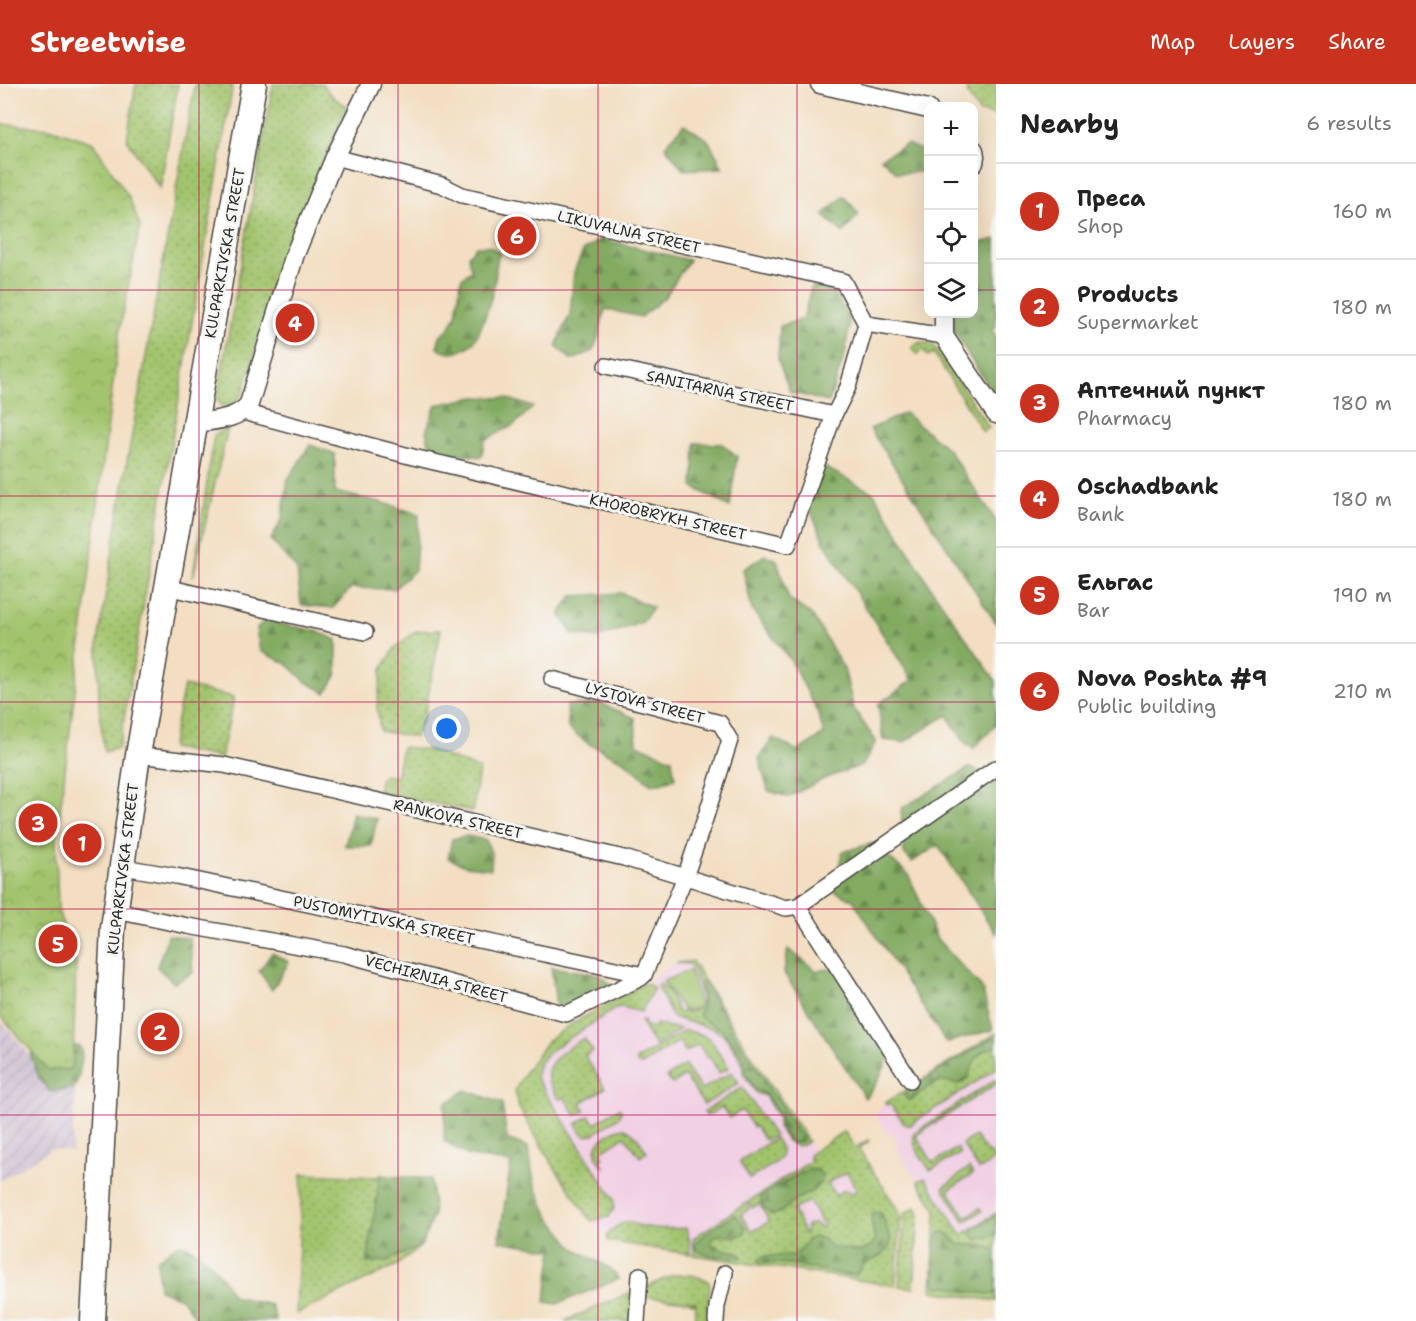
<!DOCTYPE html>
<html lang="en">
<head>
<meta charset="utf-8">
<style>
  :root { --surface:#fff; --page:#f2f2f2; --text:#222; --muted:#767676; --line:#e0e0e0; --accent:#c8321e }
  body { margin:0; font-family:"Shantell Sans",sans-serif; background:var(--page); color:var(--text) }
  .controls { position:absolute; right:18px; top:18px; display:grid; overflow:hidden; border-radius:12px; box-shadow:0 6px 24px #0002 }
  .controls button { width:54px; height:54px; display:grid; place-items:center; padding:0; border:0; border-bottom:2px solid var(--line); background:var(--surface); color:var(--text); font:30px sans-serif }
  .you { position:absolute; left:447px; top:645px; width:21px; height:21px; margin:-15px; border:4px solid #fff; border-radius:50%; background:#1a73e8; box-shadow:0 0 0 9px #1a73e833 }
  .badge { display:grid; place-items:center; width:39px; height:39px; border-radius:50%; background:var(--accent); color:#fff; font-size:20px; font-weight:700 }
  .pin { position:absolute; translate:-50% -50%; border:3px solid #fff; box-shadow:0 2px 6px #0006 }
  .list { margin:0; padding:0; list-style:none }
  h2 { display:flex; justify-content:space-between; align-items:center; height:78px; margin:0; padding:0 24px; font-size:26px }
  h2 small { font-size:20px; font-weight:400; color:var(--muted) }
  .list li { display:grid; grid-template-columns:39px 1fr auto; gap:18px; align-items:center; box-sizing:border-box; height:96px; padding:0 24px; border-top:2px solid var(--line) }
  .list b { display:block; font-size:22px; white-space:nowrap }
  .list p { margin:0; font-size:20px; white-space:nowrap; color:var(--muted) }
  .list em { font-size:20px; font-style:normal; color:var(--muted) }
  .icon { flex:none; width:33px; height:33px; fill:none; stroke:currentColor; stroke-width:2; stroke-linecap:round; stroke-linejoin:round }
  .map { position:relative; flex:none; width:996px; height:1237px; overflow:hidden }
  header { display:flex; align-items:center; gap:36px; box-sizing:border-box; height:84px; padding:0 30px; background:var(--accent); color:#fff }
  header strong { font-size:28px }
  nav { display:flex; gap:33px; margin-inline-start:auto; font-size:21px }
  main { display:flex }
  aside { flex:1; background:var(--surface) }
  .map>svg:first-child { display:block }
</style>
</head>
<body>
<header>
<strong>Streetwise</strong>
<nav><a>Map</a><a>Layers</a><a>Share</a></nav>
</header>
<main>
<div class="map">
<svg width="996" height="1237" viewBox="0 0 996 1237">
  <defs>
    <pattern id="industrial-furrows" width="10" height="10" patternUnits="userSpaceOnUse" patternTransform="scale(1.5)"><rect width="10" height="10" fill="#cebed1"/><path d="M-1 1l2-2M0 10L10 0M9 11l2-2" fill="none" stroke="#b1a3b4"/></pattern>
    <pattern id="grass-dots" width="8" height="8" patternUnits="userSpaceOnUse" patternTransform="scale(1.5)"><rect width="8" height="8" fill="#a3c46d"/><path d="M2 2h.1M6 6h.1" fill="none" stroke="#859f5a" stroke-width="1.8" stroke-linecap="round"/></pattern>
    <pattern id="forest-firs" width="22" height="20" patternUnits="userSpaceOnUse" patternTransform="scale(1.5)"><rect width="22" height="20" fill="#82aa60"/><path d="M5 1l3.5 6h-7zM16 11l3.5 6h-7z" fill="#6b8b4f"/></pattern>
    <pattern id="park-crowns" width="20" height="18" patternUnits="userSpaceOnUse" patternTransform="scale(1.5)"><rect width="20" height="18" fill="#a3c46d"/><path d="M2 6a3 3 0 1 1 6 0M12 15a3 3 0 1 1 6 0" fill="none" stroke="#859f5a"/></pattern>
  </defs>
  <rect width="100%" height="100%" fill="#f6f6f2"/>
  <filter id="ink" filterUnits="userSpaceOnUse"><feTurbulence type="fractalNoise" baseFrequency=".0167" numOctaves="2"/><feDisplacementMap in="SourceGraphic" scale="12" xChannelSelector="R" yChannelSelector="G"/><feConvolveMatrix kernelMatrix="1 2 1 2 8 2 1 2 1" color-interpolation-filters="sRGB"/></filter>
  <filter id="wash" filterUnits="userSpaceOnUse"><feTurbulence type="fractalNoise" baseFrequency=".008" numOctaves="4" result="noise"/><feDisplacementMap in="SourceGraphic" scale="24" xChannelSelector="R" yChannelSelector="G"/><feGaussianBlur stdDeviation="1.35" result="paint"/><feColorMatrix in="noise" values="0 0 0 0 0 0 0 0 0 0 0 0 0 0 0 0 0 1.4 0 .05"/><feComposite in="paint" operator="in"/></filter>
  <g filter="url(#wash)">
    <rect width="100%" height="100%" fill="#f3dec1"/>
    <g fill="#f1d0e3">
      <path d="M692 877 814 1067 844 1051 891 1200 611 1157 591 1135 523 995 542 970 635 908 652 901 650 895 664 885 678 878Z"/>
      <path d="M996 949V1212L931 1206 936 1126 896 1064 899 1061 892 1049 888 1051 877 1033 876 1029 885 1019Z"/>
    </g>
    <path fill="url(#industrial-furrows)" d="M0 936 46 990 76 991 72 1068 51 1065 0 1097Z"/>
    <g fill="url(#grass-dots)" stroke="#67784c" stroke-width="1.5" fill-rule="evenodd">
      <path d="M136 0H178L160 105 127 56Z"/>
      <path d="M195 0H233L119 664 104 668 99 623 98 559 127 378Z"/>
      <path d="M273 0H323C329 11 336 16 347 22L289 160 242 311C234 319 223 331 217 314Z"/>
      <path d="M966 0H996V31L980 29 967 10Z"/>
      <path d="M920 258 931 260 939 268 989 344 983 348 934 269 928 272 923 266 917 270 912 263Z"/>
      <path d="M228 344 193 493 214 351Z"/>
      <path d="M441 546 424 632 415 653 380 647 377 622 382 585 395 564 416 547Z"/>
      <path d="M184 602 234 613 221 674 171 664Z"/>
      <path d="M402 663 430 666 479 685 473 727 378 708 380 696 384 691 396 693Z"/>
      <path d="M692 877 746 963 808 1057 803 1061 796 1062 787 1057 781 1048 778 1043V1033L765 1012 756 1009 743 989 742 977 725 952 714 945 672 933 657 901 659 900C670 904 673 918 678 928 684 929 687 928 692 927 707 924 700 910 697 899 696 894 694 885 690 881 687 879 680 880 676 879Z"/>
      <path d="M645 899 654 904 641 928 621 923 616 924 554 964C545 971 535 982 536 994L614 1115V1124L609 1133 591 1137 553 1081 519 1024 515 1006 525 988 548 956 570 941Z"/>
      <path d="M641 937H644L645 942 655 944V940L680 945 655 962 641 939Z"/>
      <path d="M685 946 703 951 710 955 729 984 719 989 710 973 707 974 699 960 686 968 679 957 642 981 638 980 636 976Z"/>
      <path d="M996 949V985L910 1041H907L904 1039 890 1020 886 1021 885 1019Z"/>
      <path d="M584 954 593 967 585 972 605 1004 581 1019 585 1026 576 1032 564 1013 560 1016C556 1010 550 1003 548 996 543 977 572 962 584 954Z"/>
      <path d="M685 981 701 1006 732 988 739 999 704 1021 685 992 672 1000 667 993Z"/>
      <path d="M996 995V1000L916 1051 933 1079 957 1064 960 1070 930 1086C923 1075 911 1063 914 1049Z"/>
      <path d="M742 1003 774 1052 766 1056 763 1055 756 1043H753L742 1026 729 1034 722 1023 707 1032 704 1028Z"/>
      <path d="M619 1024 621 1027 620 1032 594 1050 586 1052 581 1048 576 1040 589 1032 595 1039Z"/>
      <path d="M624 1044C636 1048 640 1058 647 1068L640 1073 625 1052 601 1068 604 1074 601 1076 605 1085C603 1081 599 1077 597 1073 591 1057 612 1046 624 1044Z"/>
      <path d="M844 1047 855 1064 868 1056 869 1057 859 1065 901 1131 895 1202 694 1171 693 1154 746 1119 749 1125 741 1131 751 1146 759 1144 768 1138 767 1133 759 1120 752 1124 748 1118 811 1077 809 1073 810 1070ZM847 1088 857 1107 853 1109 844 1106 837 1110 836 1113 828 1099ZM809 1117 823 1141 821 1144 815 1140 807 1141 805 1150 793 1126Z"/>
      <path d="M975 1052 985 1066 996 1074 979 1086 962 1060Z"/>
      <path d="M775 1054 781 1064V1073L775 1079 750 1095 740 1079V1077Z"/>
      <path d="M969 1084 973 1090 948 1106 966 1133 980 1124 982 1127 968 1136 964 1137 943 1104 964 1087Z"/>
      <path d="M302 1090 431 1095 434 1130 421 1162 397 1181 296 1230Z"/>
      <path d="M925 1094 962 1151 996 1129V1217L932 1207 936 1126 918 1097Z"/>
      <path d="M916 1123 919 1129 914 1204 899 1202 905 1129Z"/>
      <path d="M627 1138C632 1138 635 1141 641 1142 655 1145 671 1145 686 1144L690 1158V1170L608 1157 607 1152C612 1145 618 1140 627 1138Z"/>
      <path d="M673 1191H691L705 1195 709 1198 710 1204 705 1237H694L696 1220 690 1219 697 1218 639 1212 644 1204Z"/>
      <path d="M629 1209 633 1214 635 1237H565Z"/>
    </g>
    <g fill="url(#forest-firs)" stroke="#566a46" stroke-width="1.5">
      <path d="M684 40 708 56 723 84 683 86 665 62Z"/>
      <path d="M907 60 928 69V88L897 89 881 74Z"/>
      <path d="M844 112 859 130 843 149 823 131Z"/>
      <path d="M601 155 689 176 665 213 641 233 605 225 599 251 593 267 572 276 556 262 570 230 574 188 583 167Z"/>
      <path d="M996 155V242L992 247 996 251V314L969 272 954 246 952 230H974V160Z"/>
      <path d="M476 162H489L500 169C495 180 497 184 495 196 494 208 481 249 474 257 470 263 457 270 450 269 446 269 440 266 437 264L440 252 450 243 456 231 461 195 471 186 468 172Z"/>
      <path d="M812 201 835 208 850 238 845 270 829 318 790 308 778 276 780 242 803 235Z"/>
      <path d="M476 313 506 314 533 323 514 341 485 356 481 373 431 367 426 347 436 321Z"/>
      <path d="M905 329 949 366 996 437V539L870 345Z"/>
      <path d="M695 359 722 360 737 372 730 423 693 403Z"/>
      <path d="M310 361 335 370V408L380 418 419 430 415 486 394 505 351 504 333 524 301 521 297 486 271 456 282 435 288 395Z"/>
      <path d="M809 375 874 409 931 504 996 597V641L973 665 965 659 947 631 904 658 883 656 878 620 912 596 825 460 809 423Z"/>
      <path d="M765 471 777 476 789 515 813 532 844 585 854 625 876 657 863 681 826 694 788 713 768 707 759 674 773 654 798 667 824 650 818 629 791 577 752 526 743 485Z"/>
      <path d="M621 509 653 523 643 538 598 554 572 550 560 530 572 512Z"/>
      <path d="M266 535 285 541 314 546 337 556V590L326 609 306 598 287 580 260 567 256 545Z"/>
      <path d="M600 619 635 634 637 660 672 675 675 695 652 701 625 678 589 660 568 644 567 621Z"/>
      <path d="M969 684 996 692V850L938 761 912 778 904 769 901 725Z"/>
      <path d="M353 729 377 735 371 762H345Z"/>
      <path d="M467 752 486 756 492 771 491 785 465 782 448 774 452 755Z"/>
      <path d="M872 759 908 790 937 855 982 904 993 946 955 956 947 960 853 816 834 807 842 768Z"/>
      <path d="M168 851 190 854 193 889 174 899 157 883Z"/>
      <path d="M788 865 817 887 847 882 895 962 875 1002 865 1014 784 889Z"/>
      <path d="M272 869 289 878 272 906 259 887Z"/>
      <path d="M551 883 599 890 618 906 577 925 556 921Z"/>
      <path d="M703 897 720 924 731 946 763 994 771 1008 781 1020 785 1030 793 1040 796 1047 803 1053V1057L795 1059 789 1057 780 1043V1031L765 1010 760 1008 754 1004 744 985V975L734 961 723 947 718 943 705 937 701 934 699 930C706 916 702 912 700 899Z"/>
      <path d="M35 952C44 955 54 961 63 962 68 963 74 960 78 962 87 967 78 996 74 1004L50 1008 39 994 31 972Z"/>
      <path d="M996 952V963L983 967 975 976 967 995 959 1000 939 997 924 1006 913 1015H907L904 1011C908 1005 914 1004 919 1000 944 983 970 968 996 952Z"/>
      <path d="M466 1006 502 1019 507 1055 528 1063 534 1098 548 1131 574 1164 610 1184 619 1195 557 1220 545 1218 553 1166 499 1157 511 1079 469 1072 444 1057 445 1020Z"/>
      <path d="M811 1085 817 1086 822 1090V1097L813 1107 795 1116 781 1128 774 1131C766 1128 761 1122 760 1113L800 1089Z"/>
      <path d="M380 1091 431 1095 434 1130 421 1162 389 1176 367 1179Z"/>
      <path d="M879 1128 882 1130 891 1156 889 1164 877 1174 864 1180 856 1191H847L790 1180 760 1178 758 1176 759 1174 765 1172 796 1171 808 1156 814 1153 822 1154 833 1164 845 1165 854 1167H861L870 1163 875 1157 871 1135 873 1129Z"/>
      <path d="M736 1131 745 1143V1149L736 1153 720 1151 713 1153 710 1160 726 1166 740 1169 742 1172 741 1174 711 1171 697 1167 695 1164V1159L698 1156 721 1139Z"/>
      <path d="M996 1132V1151L977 1156 971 1150 975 1143Z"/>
      <path d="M940 1148H946L959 1160 984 1162 991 1164 996 1167V1211L964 1207 950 1202 939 1203 935 1202C933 1190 932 1157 940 1148Z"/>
      <path d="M179 1160C205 1165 221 1191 233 1212L271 1221 276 1237H198L181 1214 159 1206 157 1176Z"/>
    </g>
    <path fill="url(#park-crowns)" stroke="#67784c" stroke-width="1.5" d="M0 40 50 44 93 59 129 113 140 143 119 250 56 760 58 826 76 880 73 978 69 985 48 986 0 931Z"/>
    <path fill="#a3c46d" stroke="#67784c" stroke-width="1.5" d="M690 886 700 921 697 924 684 927 663 897Z"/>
  </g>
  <g filter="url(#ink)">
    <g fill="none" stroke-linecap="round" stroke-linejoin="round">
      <defs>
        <g id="minor">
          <path d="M335 73 442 101 462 111 843 197 866 240"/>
          <path d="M606 282 834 331"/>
          <path d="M243 328 413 373 788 461 834 331 848 303 866 240 944 252"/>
          <path d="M166 503 365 548"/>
          <path d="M138 671 224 681 624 774 786 824 798 822 996 684"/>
          <path d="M123 783 176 792 644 891"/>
          <path d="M798 822 910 996"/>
          <path d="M116 827 188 842 344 870 566 930 641 894 644 891 685 793 705 735 730 656 720 639 552 595"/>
          <path d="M637 1237 640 1191"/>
          <path d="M716 1237 717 1222 725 1189"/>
        </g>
        <g id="tertiary">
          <path d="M820 0 928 25"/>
          <path d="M974 66 975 72 974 79"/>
          <path d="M944 230V252L996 330"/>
          <path d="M196 339C215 336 237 336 249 320L295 170 335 73 371 0"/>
        </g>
        <path id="primary" d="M93 1237 113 844 138 671 254 0"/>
      </defs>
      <use href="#minor" stroke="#494642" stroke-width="18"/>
      <use href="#tertiary" stroke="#494642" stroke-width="21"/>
      <use href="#primary" stroke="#494642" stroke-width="27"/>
      <use href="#minor" stroke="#fff" stroke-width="15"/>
      <use href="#tertiary" stroke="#fff" stroke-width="18"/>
      <use href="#primary" stroke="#fff" stroke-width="24"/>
    </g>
  </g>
  <path fill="none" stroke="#c2185b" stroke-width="1.5" stroke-opacity="0.55" d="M199 0V1237M398 0V1237M598 0V1237M797 0V1237M0 206H928M974 206H996M0 412H996M0 618H996M0 825H996M0 1031H996"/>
  <g text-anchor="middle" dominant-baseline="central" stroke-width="6" stroke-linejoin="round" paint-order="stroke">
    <g font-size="15" fill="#2b2b2b" stroke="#f6f6f2">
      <text transform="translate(629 148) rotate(13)">LIKUVALNA STREET</text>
      <text transform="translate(225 169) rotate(-80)">KULPARKIVSKA STREET</text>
      <text transform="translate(720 307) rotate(12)">SANITARNA STREET</text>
      <text transform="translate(668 433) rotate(13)">KHOROBRYKH STREET</text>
      <text transform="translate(645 619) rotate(15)">LYSTOVA STREET</text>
      <text transform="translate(458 735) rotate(13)">RANKOVA STREET</text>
      <text transform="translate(123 785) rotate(-83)">KULPARKIVSKA STREET</text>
      <text transform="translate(384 836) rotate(12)">PUSTOMYTIVSKA STREET</text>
      <text transform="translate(436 895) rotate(15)">VECHIRNIA STREET</text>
    </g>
  </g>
</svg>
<div class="controls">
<button>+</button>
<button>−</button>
<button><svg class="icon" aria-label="locate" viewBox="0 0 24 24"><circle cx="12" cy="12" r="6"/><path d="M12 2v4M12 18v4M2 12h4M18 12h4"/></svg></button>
<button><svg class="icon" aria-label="layers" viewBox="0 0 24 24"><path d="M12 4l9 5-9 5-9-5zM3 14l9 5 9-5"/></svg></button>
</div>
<div class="you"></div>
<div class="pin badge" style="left:82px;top:759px">1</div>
<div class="pin badge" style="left:160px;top:948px">2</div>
<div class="pin badge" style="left:38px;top:739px">3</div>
<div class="pin badge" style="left:295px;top:239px">4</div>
<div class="pin badge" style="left:58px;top:860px">5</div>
<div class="pin badge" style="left:517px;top:152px">6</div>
</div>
<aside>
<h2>Nearby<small>6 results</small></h2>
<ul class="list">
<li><span class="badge">1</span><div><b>Преса</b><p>Shop</p></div><em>160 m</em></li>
<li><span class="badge">2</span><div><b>Products</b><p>Supermarket</p></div><em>180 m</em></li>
<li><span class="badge">3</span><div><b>Аптечний пункт</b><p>Pharmacy</p></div><em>180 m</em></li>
<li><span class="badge">4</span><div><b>Oschadbank</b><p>Bank</p></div><em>180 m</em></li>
<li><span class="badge">5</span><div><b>Ельгас</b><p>Bar</p></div><em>190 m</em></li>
<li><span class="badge">6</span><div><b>Nova Poshta #9</b><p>Public building</p></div><em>210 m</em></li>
</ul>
</aside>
</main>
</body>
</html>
